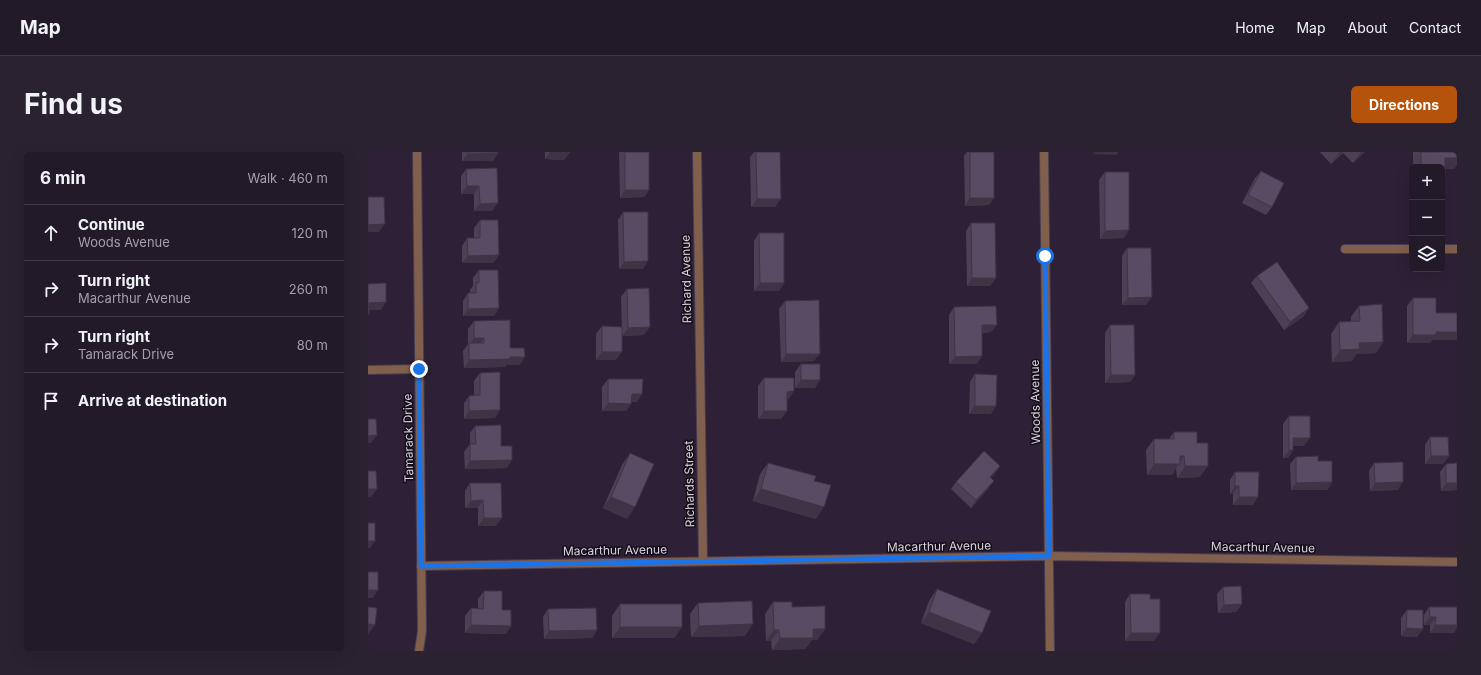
<!DOCTYPE html>
<html lang="en">
<head>
<meta charset="utf-8">
<style>
  :root { --surface:#221929; --page:#2a2231; --text:#f1f3f6; --muted:#a2a0a8; --line:#3f3846; --accent:#b45309 }
  body { margin:0; font-family:Inter,sans-serif; background:var(--page); color:var(--text) }
  .controls { position:absolute; right:12px; top:12px; display:grid; overflow:hidden; border-radius:6px; box-shadow:0 4px 16px #0002 }
  .controls button { width:36px; height:36px; display:grid; place-items:center; padding:0; border:0; border-bottom:1px solid var(--line); background:var(--surface); color:var(--text); font:20px sans-serif }
  .stop { position:absolute; width:12px; height:12px; margin:-9px; border:3px solid #1a73e8; border-radius:50%; background:#fff }
  .stop.end { background:#1a73e8; border-color:#fff; box-shadow:0 1px 4px #0008 }
  .list { margin:0; padding:0; list-style:none }
  h2 { display:flex; justify-content:space-between; align-items:center; height:52px; margin:0; padding:0 16px; font-size:17px }
  h2 small { font-size:13px; font-weight:400; color:var(--muted) }
  .list li { display:grid; grid-template-columns:26px 1fr auto; gap:12px; align-items:center; box-sizing:border-box; height:56px; padding:0 16px; border-top:1px solid var(--line) }
  .list b { display:block; font-size:15px; white-space:nowrap }
  .list p { margin:0; font-size:13px; white-space:nowrap; color:var(--muted) }
  .list em { font-size:13px; font-style:normal; color:var(--muted) }
  .icon { flex:none; width:22px; height:22px; fill:none; stroke:currentColor; stroke-width:2; stroke-linecap:round; stroke-linejoin:round }
  .map { position:relative; flex:none; width:1089px; height:499px; overflow:hidden; border-radius:6px }
  header { display:flex; align-items:center; gap:24px; box-sizing:border-box; height:56px; padding:0 20px; background:var(--surface); border-bottom:1px solid var(--line) }
  header strong { font-size:19px }
  nav { display:flex; gap:22px; margin-inline-start:auto; font-size:14px }
  .intro { display:flex; align-items:center; justify-content:space-between; box-sizing:border-box; height:96px; padding:0 24px }
  h1 { margin:0; font-size:28px }
  .button { padding:10px 18px; border-radius:6px; background:var(--accent); color:#fff; font-size:14px; font-weight:700 }
  main { display:flex; gap:24px; padding:0 24px }
  aside { flex:1; background:var(--surface); border-radius:6px; box-shadow:0 4px 16px #0002 }
  .map>svg:first-child { display:block }
</style>
</head>
<body>
<header>
<strong>Map</strong>
<nav><a>Home</a><a>Map</a><a>About</a><a>Contact</a></nav>
</header>
<div class="intro"><h1>Find us</h1><a class="button">Directions</a></div>
<main>
<aside>
<h2>6 min<small>Walk · 460 m</small></h2>
<ul class="list">
<li><svg class="icon" aria-label="ahead" viewBox="0 0 24 24"><path d="M12 20V5M6 11l6-6 6 6"/></svg><div><b>Continue</b><p>Woods Avenue</p></div><em>120 m</em></li>
<li><svg class="icon" aria-label="right" viewBox="0 0 24 24"><path d="M7 20v-9h11M14 6l5 5-5 5"/></svg><div><b>Turn right</b><p>Macarthur Avenue</p></div><em>260 m</em></li>
<li><svg class="icon" aria-label="right" viewBox="0 0 24 24"><path d="M7 20v-9h11M14 6l5 5-5 5"/></svg><div><b>Turn right</b><p>Tamarack Drive</p></div><em>80 m</em></li>
<li><svg class="icon" aria-label="arrive" viewBox="0 0 24 24"><path d="M6 21V4h12l-3 4 3 4H6"/></svg><div><b>Arrive at destination</b></div></li>
</ul>
</aside>
<div class="map">
<svg width="1089" height="499" viewBox="0 0 1089 499">
  <rect width="100%" height="100%" fill="#2e2137"/>
  <g fill="none" stroke-linecap="round" stroke-linejoin="round">
    <defs>
      <g id="street">
        <path d="M49 0 54 479 51 499"/>
        <path d="M329 0 335 408"/>
        <path d="M676 0 682 499"/>
        <path d="M977 97H1044"/>
        <path d="M1074 97H1089"/>
        <path d="M0 218 51 217"/>
        <path d="M53 414 681 404 1089 410"/>
      </g>
    </defs>
    <use href="#street" stroke="#4a3d52" stroke-width="10"/>
    <use href="#street" stroke="#815f4d" stroke-width="8"/>
  </g>
  <g fill="#4d4055">
    <path d="M94 0H130V1L125 9H94Z"/>
    <path d="M177 0H202L196 8 177 7Z"/>
    <path d="M251 0H281V38L276 45 252 46Z"/>
    <path d="M386 0H412L407 55H383L382 5Z"/>
    <path d="M599 0H626V46L621 53 597 54 596 4Z"/>
    <path d="M952 0H997L985 11 975 1 963 12Z"/>
    <path d="M1045 0H1089L1086 17H1077V24L1074 28V15H1045Z"/>
    <path d="M129 16 124 59H106V42H93V24L98 17Z"/>
    <path d="M893 19 904 55 898 63 874 51 887 26Z"/>
    <path d="M737 20 756 86 732 87 731 28Z"/>
    <path d="M255 60 275 117H251L250 68Z"/>
    <path d="M112 68 131 103 125 111H94V94L99 86H106V76Z"/>
    <path d="M603 71 628 126 622 134H599L598 79Z"/>
    <path d="M391 81 416 131 411 139H386V89Z"/>
    <path d="M759 96 778 153H754V104Z"/>
    <path d="M111 118 131 156 126 164H95V149L100 141H102V138L105 134V126Z"/>
    <path d="M889 124 936 164 916 178 883 131Z"/>
    <path d="M259 137 276 183 254 184 253 145Z"/>
    <path d="M1045 146 1068 161H1089V188H1064L1062 191H1039V154Z"/>
    <path d="M417 149 446 209 413 210 411 157Z"/>
    <path d="M991 154 1015 190 1008 201 988 202 984 209 964 210 963 182 971 170H983V165Z"/>
    <path d="M586 155 623 180 614 181 609 212H581V163Z"/>
    <path d="M106 169 142 196 157 205 151 213H138L137 215 96 216 95 199 100 192V177Z"/>
    <path d="M742 173 767 223 762 230 737 231V181Z"/>
    <path d="M234 174 248 208H228V182Z"/>
    <path d="M433 212 447 236H427V220Z"/>
    <path d="M112 221 127 266 96 267V251L101 244 106 243V229Z"/>
    <path d="M607 222 623 262H601L602 230Z"/>
    <path d="M396 226 421 247H419V259L413 267H390V234Z"/>
    <path d="M240 227 274 242 269 250H263V252L258 259H234V235Z"/>
    <path d="M921 264 936 294H925V298L920 306H915V272Z"/>
    <path d="M107 274 133 294 139 316 97 317 96 300 102 292V281Z"/>
    <path d="M806 280 829 291 832 325 809 326 808 316 804 323H779L778 298 786 287H801Z"/>
    <path d="M1062 285 1081 304 1075 312H1057V293Z"/>
    <path d="M262 301 259 367 235 356 254 313Z"/>
    <path d="M928 305 950 309 964 330 959 338H923L922 312Z"/>
    <path d="M400 311 446 329 448 367 385 349 392 322Z"/>
    <path d="M1006 311 1030 338 1002 339 1001 319Z"/>
    <path d="M1089 311V338L1073 339 1072 320 1078 312Z"/>
    <path d="M632 314 622 326 620 337 603 356 583 337 588 330Z"/>
    <path d="M867 320 885 353H865V342H862V328Z"/>
    <path d="M102 331H133L128 374H110V356H97V339Z"/>
    <path d="M855 435 874 452 868 460 850 461 849 442Z"/>
    <path d="M569 437 614 481 606 492 553 471 561 449Z"/>
    <path d="M116 439 134 458 138 482 97 481V464L103 456 110 457V447Z"/>
    <path d="M762 442 786 489H757V450Z"/>
    <path d="M405 450 424 455 457 477 449 488H444L437 497 404 498 403 489H398L397 462Z"/>
    <path d="M330 451 377 484 323 485 322 462Z"/>
    <path d="M252 452 314 475 306 486H244V464Z"/>
    <path d="M1061 455 1086 481H1062V473H1056V463Z"/>
    <path d="M180 457 229 478 224 486 176 487 175 465Z"/>
    <path d="M1039 458 1055 477 1049 485 1033 484V466Z"/>
  </g>
  <g fill="#3e3445">
    <path d="M182 0H202L196 8 177 7Z"/>
    <path d="M727 0H750L749 3 725 2Z"/>
    <path d="M972 0H975L963 12 971 1Z"/>
    <path d="M993 0H997L985 11Z"/>
    <path d="M130 1 125 9H94L100 2Z"/>
    <path d="M1077 6H1089V13L1086 17H1074Z"/>
    <path d="M1074 24H1077L1074 28Z"/>
    <path d="M99 34H111L106 42H93Z"/>
    <path d="M257 38H281L276 45 252 46Z"/>
    <path d="M602 46H626L621 53 597 54Z"/>
    <path d="M389 47H413L407 55H383Z"/>
    <path d="M130 51 124 59H106L112 52Z"/>
    <path d="M17 72 11 80H0V73Z"/>
    <path d="M761 78 756 86 732 87 737 79Z"/>
    <path d="M131 103 125 111H94L100 104Z"/>
    <path d="M280 109 275 117H251L256 110Z"/>
    <path d="M604 126H628L622 134H599Z"/>
    <path d="M392 131H416L411 139H386Z"/>
    <path d="M784 145 778 153H754L760 146Z"/>
    <path d="M18 150 13 158H0L1 151Z"/>
    <path d="M131 156 126 164H95L100 157Z"/>
    <path d="M941 156 936 164 916 178 922 170Z"/>
    <path d="M614 173H629L623 180 608 181Z"/>
    <path d="M282 175 276 183 254 184 260 176Z"/>
    <path d="M1068 180H1089V188H1064L1062 191H1039L1045 183Z"/>
    <path d="M106 186H116L111 193 100 194Z"/>
    <path d="M1015 190 1008 201 988 202 984 209 964 210 972 198 991 191Z"/>
    <path d="M234 200H254L248 208H228Z"/>
    <path d="M418 202H452L446 209 413 210Z"/>
    <path d="M614 204 609 212H581L587 205Z"/>
    <path d="M142 205H157L151 213H138L137 215 96 216 101 208Z"/>
    <path d="M743 223H767L762 230 737 231Z"/>
    <path d="M433 228H452L447 236H427Z"/>
    <path d="M426 239 421 247H413L419 240Z"/>
    <path d="M264 242H274L269 250H258Z"/>
    <path d="M240 251 263 252 258 259H234Z"/>
    <path d="M607 254H628L623 262H601Z"/>
    <path d="M132 258 127 266 96 267 101 259Z"/>
    <path d="M396 259H419L413 267H390Z"/>
    <path d="M9 283 3 291H0V284Z"/>
    <path d="M925 286H942L936 294H920Z"/>
    <path d="M921 298H925L920 306H915Z"/>
    <path d="M812 304H816L804 323H779L786 312Z"/>
    <path d="M1063 304H1081L1075 312H1057Z"/>
    <path d="M144 308 139 316 97 317 102 309Z"/>
    <path d="M632 314 627 322 616 333 622 325Z"/>
    <path d="M817 314H840L832 325 809 326Z"/>
    <path d="M626 329 620 337 603 356 608 348Z"/>
    <path d="M964 330 959 338H923L928 331Z"/>
    <path d="M1035 330 1030 338 1002 339 1007 331Z"/>
    <path d="M1078 331H1089V338L1073 339Z"/>
    <path d="M867 334H871L865 342H862Z"/>
    <path d="M0 337H9L3 345H0Z"/>
    <path d="M393 337 456 355 448 367 385 349Z"/>
    <path d="M243 345 267 355 259 367 235 356Z"/>
    <path d="M871 345H890L885 353H865Z"/>
    <path d="M115 348 110 356H97L103 349Z"/>
    <path d="M116 366H134L128 374H110Z"/>
    <path d="M0 389H7L2 396H0Z"/>
    <path d="M0 438H10L5 446H0Z"/>
    <path d="M874 452 868 460 850 461 856 453Z"/>
    <path d="M561 460 614 481 606 492 553 471Z"/>
    <path d="M1062 465H1068L1062 473H1056Z"/>
    <path d="M1 472 7 473 1 481 0 480Z"/>
    <path d="M385 472 377 484 323 485 331 474Z"/>
    <path d="M103 473 143 474 138 482 97 481Z"/>
    <path d="M1067 473H1089V476L1086 481H1062Z"/>
    <path d="M252 475H314L306 486H244Z"/>
    <path d="M1038 476 1055 477 1049 485 1033 484Z"/>
    <path d="M445 477H457L449 488H444L437 497 404 498 412 486Z"/>
    <path d="M229 478 224 486 176 487 181 479Z"/>
    <path d="M406 478H411L403 489H398Z"/>
    <path d="M763 481H792L786 489H757Z"/>
  </g>
  <g fill="#594b63" stroke="#3e3445">
    <path d="M100 0H130V1L100 2Z"/>
    <rect x="257" y="0" width="24" height="38"/>
    <path d="M388 0H412L413 47H389Z"/>
    <rect x="602" y="0" width="24" height="46"/>
    <path d="M1053 0H1089V6H1077V24H1074V15H1053Z"/>
    <path d="M129 16 130 51 112 52 111 34H99L98 17Z"/>
    <path d="M893 19 916 31 904 55 880 43Z"/>
    <path d="M737 20H761V78L737 79Z"/>
    <path d="M0 45H16L17 72 0 73Z"/>
    <path d="M255 60H280V109L256 110Z"/>
    <path d="M112 68H130L131 103 100 104 99 86H112Z"/>
    <path d="M603 71H627L628 126H604Z"/>
    <path d="M391 81H416V131H392Z"/>
    <path d="M759 96H783L784 145 760 146Z"/>
    <path d="M909 110 941 156 922 170 889 124Z"/>
    <path d="M111 118H130L131 156 100 157V141H108V131H111Z"/>
    <path d="M18 131V150L1 151V162H0V132Z"/>
    <path d="M281 136 282 175 260 176 259 137Z"/>
    <path d="M1045 146H1068V161H1089V180H1068V183H1045Z"/>
    <path d="M451 148 452 202H418L417 149Z"/>
    <path d="M1014 152 1015 190 991 191 992 197 972 198 971 170 992 169 991 154Z"/>
    <path d="M628 154 629 173H614V204L587 205 586 155Z"/>
    <path d="M142 168V196H156L157 205H142V207L101 208V191H116V186H106V169Z"/>
    <path d="M742 173H766L767 223H743Z"/>
    <path d="M234 174 254 175V200H234Z"/>
    <rect x="433" y="212" width="19" height="16"/>
    <path d="M132 220V258L101 259V244L112 243V221Z"/>
    <path d="M607 222 629 223 628 254H607Z"/>
    <path d="M396 226H426V239L419 240V259H396Z"/>
    <path d="M240 227H275L274 242H264L263 252 240 251Z"/>
    <path d="M921 264H942V286H925V298H921Z"/>
    <path d="M0 267H8L9 283 0 284Z"/>
    <path d="M133 273V294H144V308L102 309V292H108L107 274Z"/>
    <path d="M806 280H829V291H840V314H817L816 304H812V312H786V287H806Z"/>
    <path d="M1062 285H1080L1081 304H1063Z"/>
    <path d="M616 299 632 314 622 325 626 329 608 348 588 330Z"/>
    <path d="M262 301 286 312 267 355 243 345Z"/>
    <path d="M950 304V309H964V330L928 331V305Z"/>
    <path d="M1035 310V330L1007 331 1006 311Z"/>
    <path d="M400 311 448 324 446 329 463 333 456 355 393 337Z"/>
    <path d="M1089 311V331H1078V312Z"/>
    <path d="M0 319H8L9 337H0Z"/>
    <path d="M867 320H891L890 345H871V334H867Z"/>
    <path d="M102 331H133L134 366H116L115 348 103 349Z"/>
    <rect x="0" y="371" width="7" height="18"/>
    <rect x="0" y="420" width="10" height="18"/>
    <path d="M873 434 874 452 856 453 855 435Z"/>
    <path d="M569 437 623 459 614 481 561 460Z"/>
    <path d="M116 439H134V458H143V474L103 473V456L115 457Z"/>
    <path d="M762 442H782V447H792V481H763Z"/>
    <path d="M384 449 385 472 331 474 330 451Z"/>
    <path d="M405 450H424V455L457 454V477H445V486H412L411 478H406Z"/>
    <rect x="252" y="452" width="62" height="23"/>
    <path d="M0 455 9 456 7 473 1 472 0 482Z"/>
    <path d="M1061 455H1089V473H1067L1068 465H1062Z"/>
    <path d="M228 456 229 478 181 479 180 457Z"/>
    <path d="M1039 458H1055V477L1038 476Z"/>
  </g>
  <g fill="none" stroke-linecap="round" stroke-linejoin="round">
    <path stroke="#1a73e8" stroke-width="5" d="M51 217 53 414 681 404 677 104"/>
  </g>
  <g text-anchor="middle" dominant-baseline="central" stroke-width="3" stroke-linejoin="round" paint-order="stroke">
    <g font-size="12" fill="#dad2e0" stroke="#130e17">
      <text transform="translate(318 127) rotate(-91)">Richard Avenue</text>
      <text transform="translate(667 250) rotate(-91)">Woods Avenue</text>
      <text transform="translate(40 286) rotate(-91)">Tamarack Drive</text>
      <text transform="translate(321 332) rotate(-91)">Richards Street</text>
      <text transform="translate(571 394) rotate(-1)">Macarthur Avenue</text>
      <text transform="translate(895 395) rotate(1)">Macarthur Avenue</text>
      <text transform="translate(247 398) rotate(-1)">Macarthur Avenue</text>
    </g>
  </g>
</svg>
<div class="controls">
<button>+</button>
<button>−</button>
<button><svg class="icon" aria-label="layers" viewBox="0 0 24 24"><path d="M12 4l9 5-9 5-9-5zM3 14l9 5 9-5"/></svg></button>
</div>
<div class="stop" style="left:677px;top:104px"></div>
<div class="stop end" style="left:51px;top:217px"></div>
</div>
</main>
</body>
</html>
